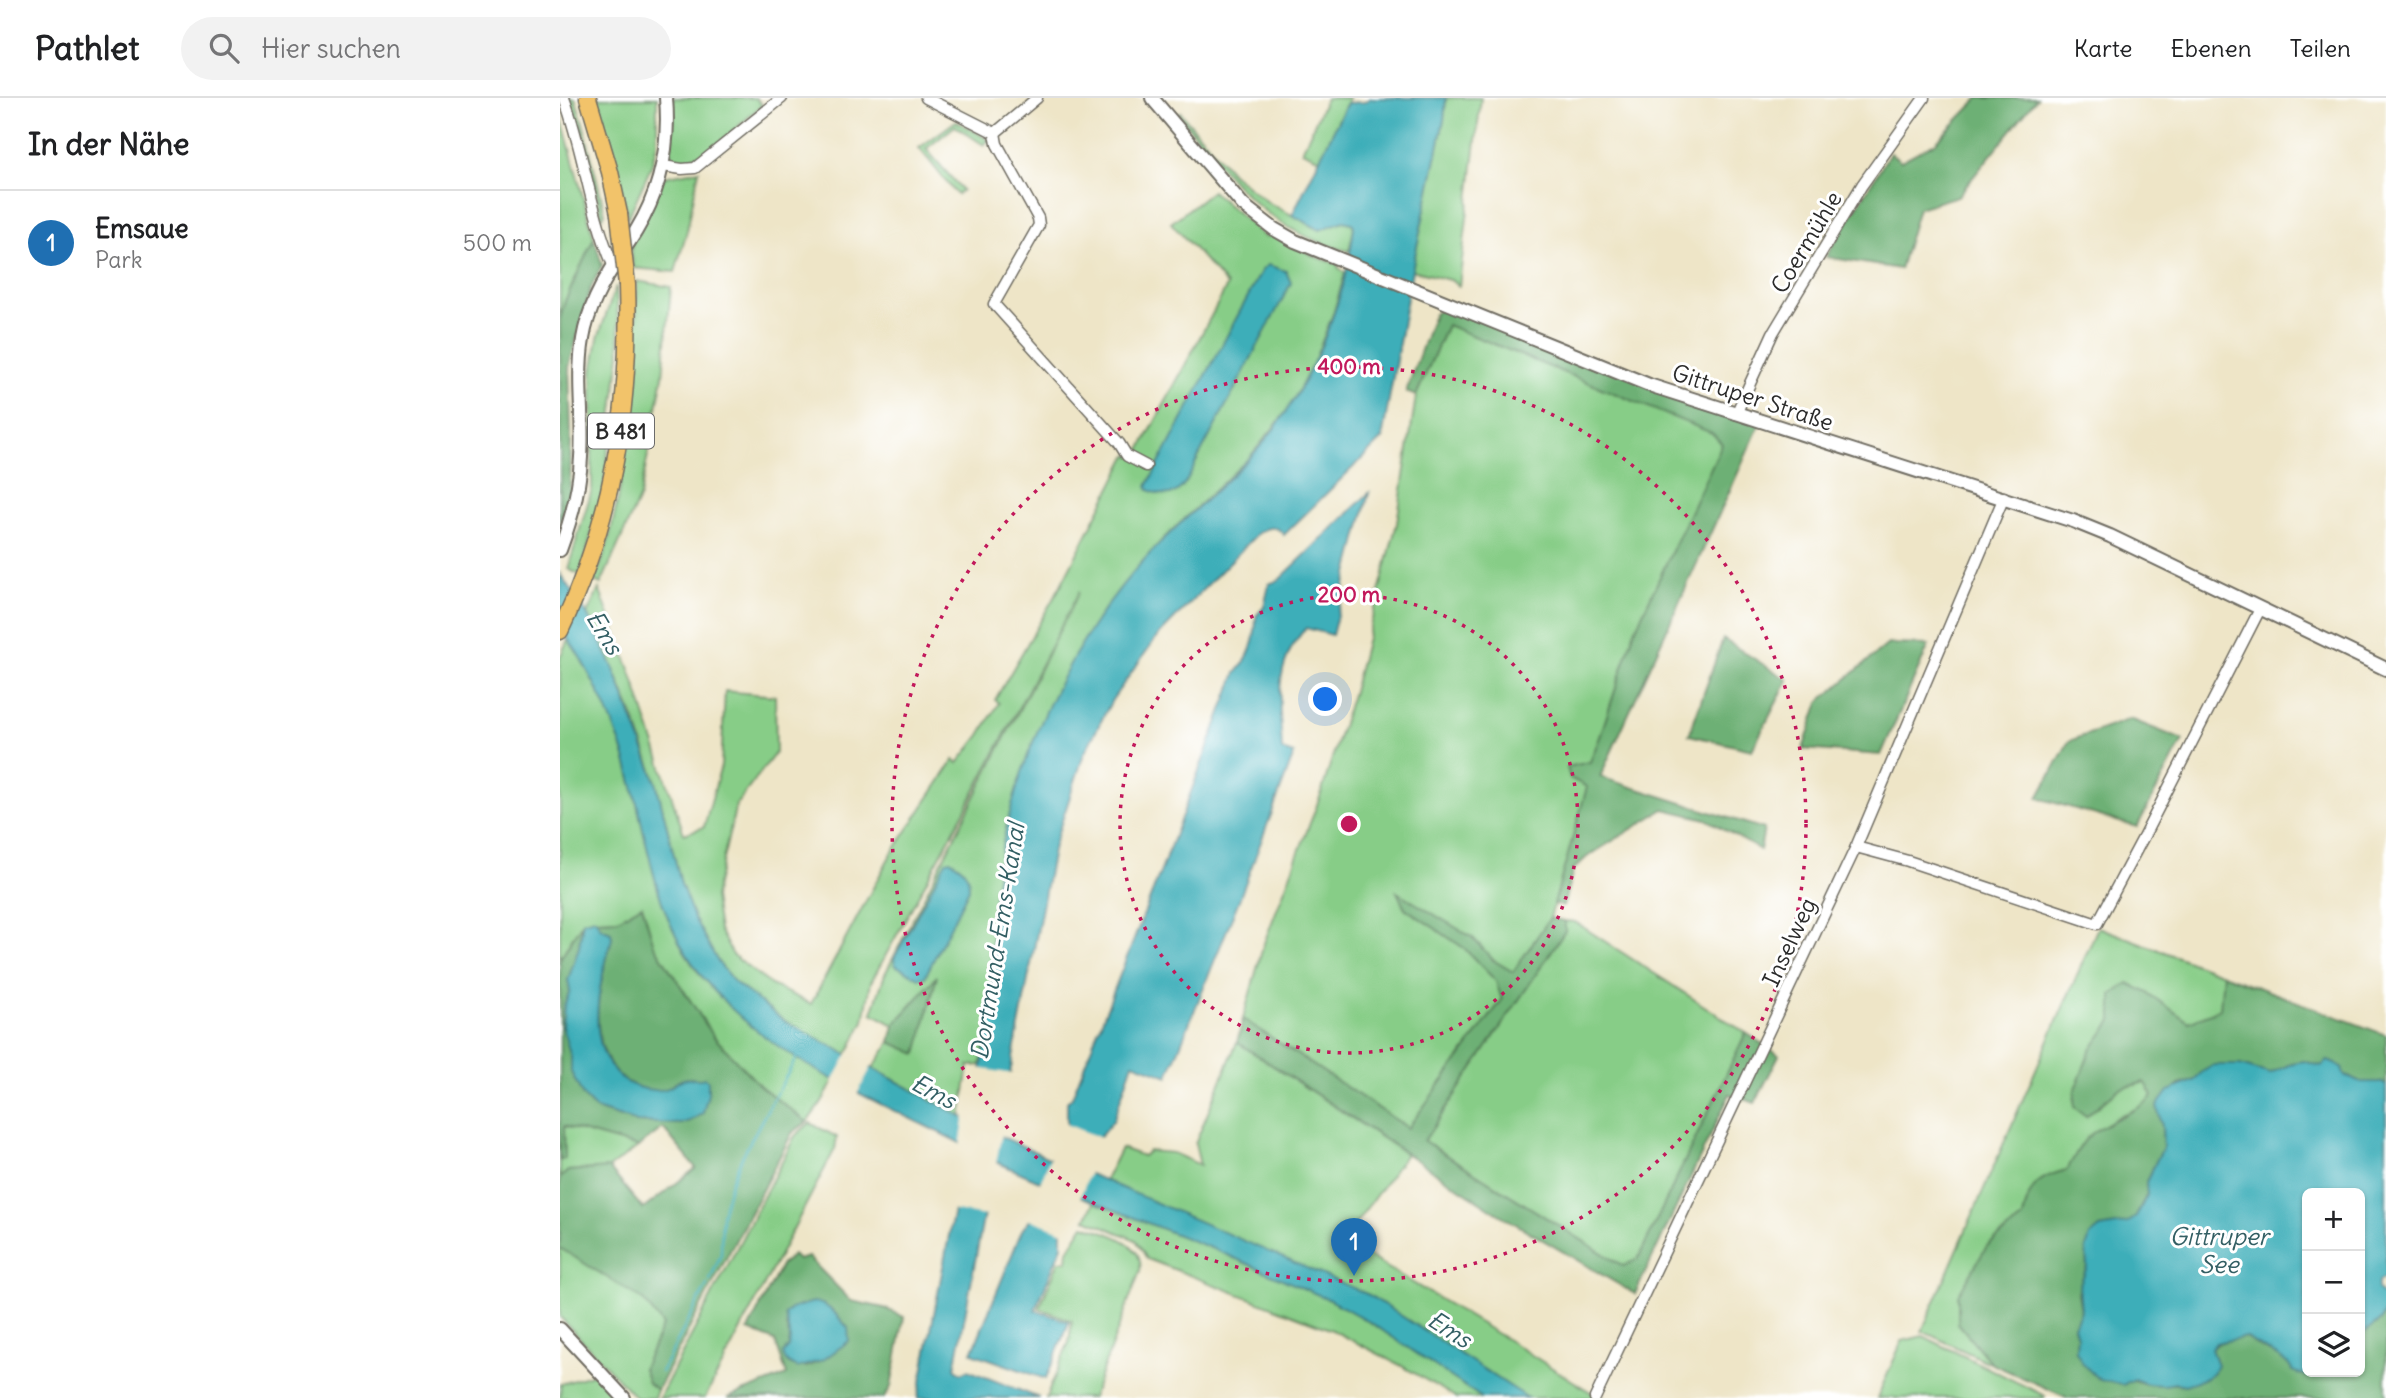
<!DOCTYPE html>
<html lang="de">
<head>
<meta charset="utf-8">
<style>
  :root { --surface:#fff; --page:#f2f2f2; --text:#202124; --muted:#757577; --line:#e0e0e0; --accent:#1f6fb2 }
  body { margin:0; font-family:Delius,sans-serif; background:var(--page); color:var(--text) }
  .controls { position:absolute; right:21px; bottom:21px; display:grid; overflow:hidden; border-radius:10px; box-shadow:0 2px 5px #0004 }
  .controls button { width:63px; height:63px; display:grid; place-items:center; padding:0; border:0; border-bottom:2px solid var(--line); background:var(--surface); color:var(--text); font:35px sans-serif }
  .you { position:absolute; left:766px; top:602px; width:24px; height:24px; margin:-18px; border:5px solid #fff; border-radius:50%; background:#1a73e8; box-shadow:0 0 0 10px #1a73e833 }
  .badge { display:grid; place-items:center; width:46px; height:46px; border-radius:50%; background:var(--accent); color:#fff; font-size:23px; font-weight:700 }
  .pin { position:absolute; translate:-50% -58px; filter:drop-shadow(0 2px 4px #0008) }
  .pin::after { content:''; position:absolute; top:37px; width:24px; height:21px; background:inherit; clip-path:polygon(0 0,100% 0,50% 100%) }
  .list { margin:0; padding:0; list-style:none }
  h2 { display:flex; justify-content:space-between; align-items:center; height:91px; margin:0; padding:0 28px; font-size:30px }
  h2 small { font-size:23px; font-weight:400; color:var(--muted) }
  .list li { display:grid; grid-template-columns:46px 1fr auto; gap:21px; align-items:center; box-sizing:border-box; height:105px; padding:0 28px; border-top:2px solid var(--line) }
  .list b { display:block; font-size:26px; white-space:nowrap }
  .list p { margin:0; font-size:23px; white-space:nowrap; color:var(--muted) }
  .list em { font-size:23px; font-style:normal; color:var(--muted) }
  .icon { flex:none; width:38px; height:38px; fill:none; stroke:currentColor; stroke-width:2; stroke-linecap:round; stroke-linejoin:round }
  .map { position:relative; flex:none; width:1826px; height:1300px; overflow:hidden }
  header { display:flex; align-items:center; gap:42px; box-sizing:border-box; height:98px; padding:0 35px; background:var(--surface); border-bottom:2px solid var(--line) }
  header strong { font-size:33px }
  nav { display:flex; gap:38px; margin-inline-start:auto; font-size:24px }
  .search { width:490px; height:63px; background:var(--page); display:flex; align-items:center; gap:18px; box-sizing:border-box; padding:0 24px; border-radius:38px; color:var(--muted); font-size:26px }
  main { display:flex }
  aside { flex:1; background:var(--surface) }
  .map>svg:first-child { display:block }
</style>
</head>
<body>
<header>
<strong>Pathlet</strong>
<div class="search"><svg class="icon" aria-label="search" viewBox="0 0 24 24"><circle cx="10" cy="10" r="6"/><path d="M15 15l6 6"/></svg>Hier suchen</div>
<nav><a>Karte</a><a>Ebenen</a><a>Teilen</a></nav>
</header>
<main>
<aside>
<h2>In der Nähe<small></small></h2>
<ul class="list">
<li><span class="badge">1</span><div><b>Emsaue</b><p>Park</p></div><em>500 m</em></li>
</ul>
</aside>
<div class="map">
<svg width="1826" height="1300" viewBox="0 0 1826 1300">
  <rect width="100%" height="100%" fill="#fff"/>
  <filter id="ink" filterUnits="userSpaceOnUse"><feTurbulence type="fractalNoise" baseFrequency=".0143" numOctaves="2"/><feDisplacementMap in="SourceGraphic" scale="14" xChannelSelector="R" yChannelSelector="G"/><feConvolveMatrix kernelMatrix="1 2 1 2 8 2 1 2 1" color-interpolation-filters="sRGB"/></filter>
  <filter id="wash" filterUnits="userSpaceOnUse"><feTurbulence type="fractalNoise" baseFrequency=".00686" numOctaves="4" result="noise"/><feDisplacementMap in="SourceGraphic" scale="28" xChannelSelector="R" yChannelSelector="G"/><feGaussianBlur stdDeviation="1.57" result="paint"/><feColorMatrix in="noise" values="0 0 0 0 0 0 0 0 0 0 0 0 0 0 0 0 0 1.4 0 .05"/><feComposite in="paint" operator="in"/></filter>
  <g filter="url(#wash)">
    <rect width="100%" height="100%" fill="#eee5c7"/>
    <g fill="#87cd87" stroke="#597c59" stroke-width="2">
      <path d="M9 0H15L23 25 45 115 42 120 20 27Z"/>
      <path d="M34 0H97V46L91 69 68 120 51 46Z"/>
      <path d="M112 0H196L202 7C176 29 146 64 110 64L113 22Z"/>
      <path d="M766 0H789L760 61 742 53Z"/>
      <path d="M886 0H921L899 188 893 183 852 172 884 22Z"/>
      <path d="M0 14 34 140 5 203 0 221Z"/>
      <path d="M620 14 672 75 692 92 709 105 760 132 783 123 792 125 794 130 789 153C703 133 670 80 618 16Z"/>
      <path d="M396 23 429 42 424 47 395 28 366 51 402 92 397 97 359 50Z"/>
      <path d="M139 72 127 133 115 174 73 170 71 148 104 79Z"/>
      <path d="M652 93 705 139 715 137 756 159 778 166V169L785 175 774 213 753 266 728 312 689 360 601 443 556 496 521 547 471 649 448 723 436 786 432 844 430 917 421 967 409 968 401 1019 313 970 330 944 357 955 376 880 334 927 312 915 325 876 519 494 401 720 311 884 304 923 287 957 223 922 174 884 158 864 134 820 121 786 96 684 74 620 53 569 27 516 39 491 71 574 124 736 144 729 161 668 165 593 215 598 216 654 176 707 154 799 159 832 173 857 211 887 251 906 330 758 394 662 398 665 420 637 439 605 435 602 500 489 567 358 578 356 666 190 667 187 611 125Z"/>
      <path d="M77 183 111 189 103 278 80 398 41 486 34 483C48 452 52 428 59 396 73 325 77 255 77 183Z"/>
      <path d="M56 188 60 256 43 394 20 477 8 471 32 391V273L38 240Z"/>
      <path d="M887 227 1153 335 1163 346 1075 532 1040 639 1030 664 1007 669 1010 680 1028 689 990 820 953 874 933 862 913 840 838 795 845 810 904 850 936 883 942 902 848 1030 683 921 704 845 760 699 794 590 837 425 856 298Z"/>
      <path d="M9 539C29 575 49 610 62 649 86 723 90 810 138 874 174 921 223 952 274 982L262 1004 247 1024 200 988 154 939 94 847 82 807 58 821 27 822 12 840 0 861V559Z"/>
      <path d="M1005 823 1015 824 1186 935 1078 1162 1063 1168 864 1043 1005 833Z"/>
      <path d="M1538 829 1663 876 1661 911 1629 924 1586 894 1552 897V923L1530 953 1527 1018 1559 991 1586 984 1594 997 1586 1007 1561 1017 1527 1039 1507 1072C1475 1080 1469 1089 1463 1120L1427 1148 1398 1225 1432 1266 1362 1233Z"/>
      <path d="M677 944 846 1056 783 1143 951 1244 1040 1300H948L924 1283 545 1082 561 1050 583 1058 589 1053 613 1055 640 1067 635 1046Z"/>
      <path d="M250 1025 277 1039 275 1051 145 1300H99L235 1038Z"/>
      <path d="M3 1028 78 1049 49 1070 8 1073 0 1080V1062L5 1061Z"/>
      <path d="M534 1104C613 1135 694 1164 770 1202 823 1229 873 1266 922 1300H897L840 1267 772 1232 587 1161 576 1142 526 1121Z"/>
      <path d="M524 1127C546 1135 585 1143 580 1173L532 1300H486L509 1244 512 1223 479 1210 499 1163H507L508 1152Z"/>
      <path d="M0 1149 83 1202 103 1227 83 1270 88 1285 97 1292 94 1300H76L0 1219Z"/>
      <path d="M1363 1238 1485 1298 1484 1300H1317L1342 1243Z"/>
      <path d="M34 1276 56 1300H0L1 1286Z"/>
    </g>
    <g fill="#6db074" stroke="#4c6e50" stroke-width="2" fill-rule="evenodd">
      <path d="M1419 0H1477L1398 98 1358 110 1340 171 1266 159 1330 55 1341 63 1375 45Z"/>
      <path d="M34 140 42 167 30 192 9 269 11 337 10 396 0 425V221L5 203Z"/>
      <path d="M882 210H887L1200 326 1040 679 1204 731 1200 752 1146 721 1104 711 1027 759 1013 772 1003 808 994 806 1027 689 1010 680 1007 669 1030 664 1040 639 1075 532 1162 346 1152 335 887 227 856 298 846 294 874 216Z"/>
      <path d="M1163 541 1228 582 1192 652 1129 637Z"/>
      <path d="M1328 546 1369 547 1321 657 1243 651 1259 604Z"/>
      <path d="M1570 621 1623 642 1577 729 1478 700 1509 643Z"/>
      <path d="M837 794 913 840 933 862 953 874 990 820 1005 823V833L864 1043 1063 1168 1078 1161 1186 935 1219 957 1195 1005 1170 996 1075 1196 937 1115 677 944 683 921 848 1030 942 902 936 883 904 850 845 810Z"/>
      <path d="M82 807 94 847 154 939 200 988 247 1024 232 1035 97 1292 88 1285 83 1270 103 1227 83 1202 0 1150V1080L8 1073 49 1070 83 1111 136 1070 103 1030 78 1049 4 1028 5 1061 0 1062V861L23 823 58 821ZM39 826 41 830 48 832 52 839C41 882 26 929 52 969 62 984 80 993 98 993 109 993 112 986 121 982 130 978 139 982 148 983L143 1015 130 1023 120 1026 76 1024 36 1011 23 998 11 974V959L2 929 4 908 10 893 8 882 19 849 21 829Z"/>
      <path d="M1663 876 1826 937V987L1820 984H1798L1784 977 1781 969 1771 966 1761 968 1743 963 1733 965 1710 976 1680 967 1642 974 1636 982 1619 987 1597 1008 1602 1028 1603 1050 1586 1084 1587 1096 1576 1119 1567 1126 1540 1130 1526 1150 1527 1169 1518 1195 1521 1212 1514 1228 1517 1237 1516 1253C1534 1262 1568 1283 1587 1286 1600 1288 1612 1284 1625 1287L1657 1267 1651 1251C1659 1242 1674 1240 1686 1239 1697 1249 1708 1254 1721 1259 1730 1263 1740 1273 1749 1279L1757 1274H1800V1237L1816 1226 1826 1215V1300H1508L1432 1266 1398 1225V1197L1427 1148 1463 1120C1469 1089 1475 1080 1507 1072 1513 1062 1519 1047 1528 1039 1546 1021 1580 1015 1593 997L1585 984 1559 991 1526 1018 1514 1009 1515 993 1530 953 1552 923V897L1568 885 1586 894 1629 924 1660 911Z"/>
      <path d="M377 878 357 956 330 944 334 927Z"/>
      <path d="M233 1157 238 1162 248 1159 291 1203 324 1210 344 1219 331 1289 324 1300H167L227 1277 215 1243 188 1232 222 1166ZM272 1212 288 1230C276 1254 271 1259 246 1269L223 1255 229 1249 230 1240 226 1228Z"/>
    </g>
    <g fill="#3eaeb9" stroke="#346c72" stroke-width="2">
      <path d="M810 0H886L884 22 852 172 822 341 724 437C717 426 706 429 697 436L596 540 552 602 524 656 494 747 438 1037 493 1062 507 1028V1004L512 999 602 770 676 575C690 560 696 539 696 518L704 509 709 486 719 482 809 395 772 537 746 530C712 567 720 605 722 652L734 656 679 802 608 978 573 965 553 1023 538 1041 525 1074 809 1197 968 1300H922L813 1226 770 1202 658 1153 517 1097 502 1133V1148L475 1212 509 1224 486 1281 412 1255 462 1132 471 1120 484 1085 434 1063 395 1270 401 1275 408 1272 479 1300H358L406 1048C291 989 149 940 103 807 85 755 79 699 61 647 50 616 37 589 21 561 15 550 6 540 1 529 0 519 0 489 0 476L27 516 53 569 96 684 121 786 134 820 158 864 174 884 223 922 410 1023C417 987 427 951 431 914 434 881 431 847 433 814 440 731 465 650 504 577 530 528 564 480 604 441 636 409 673 380 703 345 750 288 786 203 794 128L792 125 783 123 760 132 732 117 787 5 804 4Z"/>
      <path d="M708 167 726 173 731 185 636 364C626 388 616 405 589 392L587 388 702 172Z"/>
      <path d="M390 762C403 769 410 776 409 791L365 879 359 880 335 867 334 860 386 763Z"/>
      <path d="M35 820 41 830 51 834 52 840C41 882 22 943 60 979 70 988 87 993 100 992 111 992 114 984 124 981 131 979 137 983 145 980L148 983V996L143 1015 130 1023 120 1026 77 1024 36 1011 23 998 11 974V959L2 929 4 908 10 893 8 882 19 849 23 823Z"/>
      <path d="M1743 963 1761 968 1768 963 1782 969 1784 977 1798 984H1820L1826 987V1179L1818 1184V1192L1826 1200C1826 1223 1818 1225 1800 1237V1095H1747V1274H1757L1749 1279 1732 1273C1728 1259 1699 1251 1686 1239L1656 1245 1651 1251 1657 1267 1654 1274 1646 1280 1625 1287 1616 1285 1604 1287 1587 1286 1574 1281 1563 1287 1540 1282 1534 1277 1523 1266 1516 1253 1517 1238 1514 1228 1521 1212 1519 1188 1527 1169 1526 1150 1530 1138 1540 1130 1567 1125 1576 1119 1587 1097 1586 1084 1603 1049 1602 1028 1597 1008 1608 993 1636 982 1642 974 1654 967H1680L1710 976 1733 965Z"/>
      <path d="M253 1204C269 1205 278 1219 288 1230L289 1243 263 1262 237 1270C229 1266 224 1264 223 1255L229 1249 230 1240 225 1217 230 1211Z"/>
    </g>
    <g fill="#eee5c7">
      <path d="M289 954 313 966 296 998 272 985Z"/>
      <path d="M417 970 453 976 426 1118 390 1112 405 1017 408 1019Z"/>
      <path d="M503 1025 543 1041 506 1135 467 1120Z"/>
    </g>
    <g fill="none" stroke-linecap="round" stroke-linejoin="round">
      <g stroke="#3eaeb9" stroke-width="2.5">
        <path d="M219 991 238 957"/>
        <path d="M150 1182 161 1156 162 1117 171 1084 184 1055 217 994"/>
        <path d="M101 1274 147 1187"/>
      </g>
    </g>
  </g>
  <g filter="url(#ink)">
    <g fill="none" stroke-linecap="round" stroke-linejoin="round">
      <defs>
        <g id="minor">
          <path d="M4 0C24 54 30 114 53 167"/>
          <path d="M366 0 435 35 477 0"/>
          <path d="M435 35 437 46 478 120 479 127 434 206 559 345 567 358 586 368"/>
          <path d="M103 68 122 71 135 70 222 0"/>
          <path d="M1176 316 1213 235 1302 87 1364 0"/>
          <path d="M1296 749 1348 763 1537 826 1584 738 1700 511"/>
          <path d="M1035 1300 1296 749 1444 399"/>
        </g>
        <g id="tertiary">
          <path d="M592 0 683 107 714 131 735 143 1089 287 1513 423 1550 438 1826 571"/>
          <path d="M0 452C11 422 20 391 21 359 24 316 15 274 25 231 34 193 56 165 76 133 101 92 110 47 106 0"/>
          <path d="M0 1231 64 1300"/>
        </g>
        <g id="trunk">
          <path d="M28 0 50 74 59 116"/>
          <path d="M0 533C53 421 71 310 67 187"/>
        </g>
      </defs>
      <use href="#minor" stroke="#6f6c62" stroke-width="13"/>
      <use href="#tertiary" stroke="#6f6c62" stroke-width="16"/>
      <use href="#trunk" stroke="#6f6c62" stroke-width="19"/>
      <use href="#minor" stroke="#fff" stroke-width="10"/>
      <use href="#tertiary" stroke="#fff" stroke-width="12"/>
      <use href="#trunk" stroke="#f2c36a" stroke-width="16"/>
      <defs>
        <path id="trunk-bridge" d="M59 116 67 187"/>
      </defs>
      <use href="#trunk-bridge" stroke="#6f6c62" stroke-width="19" stroke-linecap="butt"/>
      <use href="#trunk-bridge" stroke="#f2c36a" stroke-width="16"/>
    </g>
  </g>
  <g fill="none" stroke="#c2185b" stroke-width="3.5" stroke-dasharray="3.5 7">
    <circle cx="789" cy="726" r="229"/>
    <circle cx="789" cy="726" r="457"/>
  </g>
  <g text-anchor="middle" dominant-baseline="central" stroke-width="6" stroke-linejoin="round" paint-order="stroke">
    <rect fill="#fff" stroke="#6b6b6b" stroke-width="2" x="28" y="315.5" width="66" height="35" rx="5"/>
    <g font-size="21" font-weight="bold" fill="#2b2b2b">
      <text x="61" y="333">B 481</text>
    </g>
    <g font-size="23" fill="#2b2b2b" stroke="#fff">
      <text transform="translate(1246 144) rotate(-59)">Coermühle</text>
      <text transform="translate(1193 299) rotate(18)">Gittruper Straße</text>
      <text transform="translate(1229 844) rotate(-65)">Inselweg</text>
    </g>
    <g font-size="24" font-style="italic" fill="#335f64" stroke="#fff">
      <text transform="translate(45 534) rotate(59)">Ems</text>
      <text transform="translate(437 843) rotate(-81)">Dortmund-Ems-Kanal</text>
      <text transform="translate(374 993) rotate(28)">Ems</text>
      <text x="1659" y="1138">Gittruper<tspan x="1659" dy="28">See</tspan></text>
      <text transform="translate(890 1231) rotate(33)">Ems</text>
    </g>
  </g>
  <circle cx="789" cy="726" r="10" fill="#c2185b" stroke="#fff" stroke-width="3.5"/>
  <g font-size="21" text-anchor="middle" font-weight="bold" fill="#c2185b" stroke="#fff" stroke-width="6" stroke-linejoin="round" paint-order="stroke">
    <text x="789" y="276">400 m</text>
    <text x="789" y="504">200 m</text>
  </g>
</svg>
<div class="controls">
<button>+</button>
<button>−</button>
<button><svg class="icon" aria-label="layers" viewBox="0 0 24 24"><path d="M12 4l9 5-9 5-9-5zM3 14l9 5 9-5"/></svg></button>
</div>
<div class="you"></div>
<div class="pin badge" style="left:794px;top:1178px">1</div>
</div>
</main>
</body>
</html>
